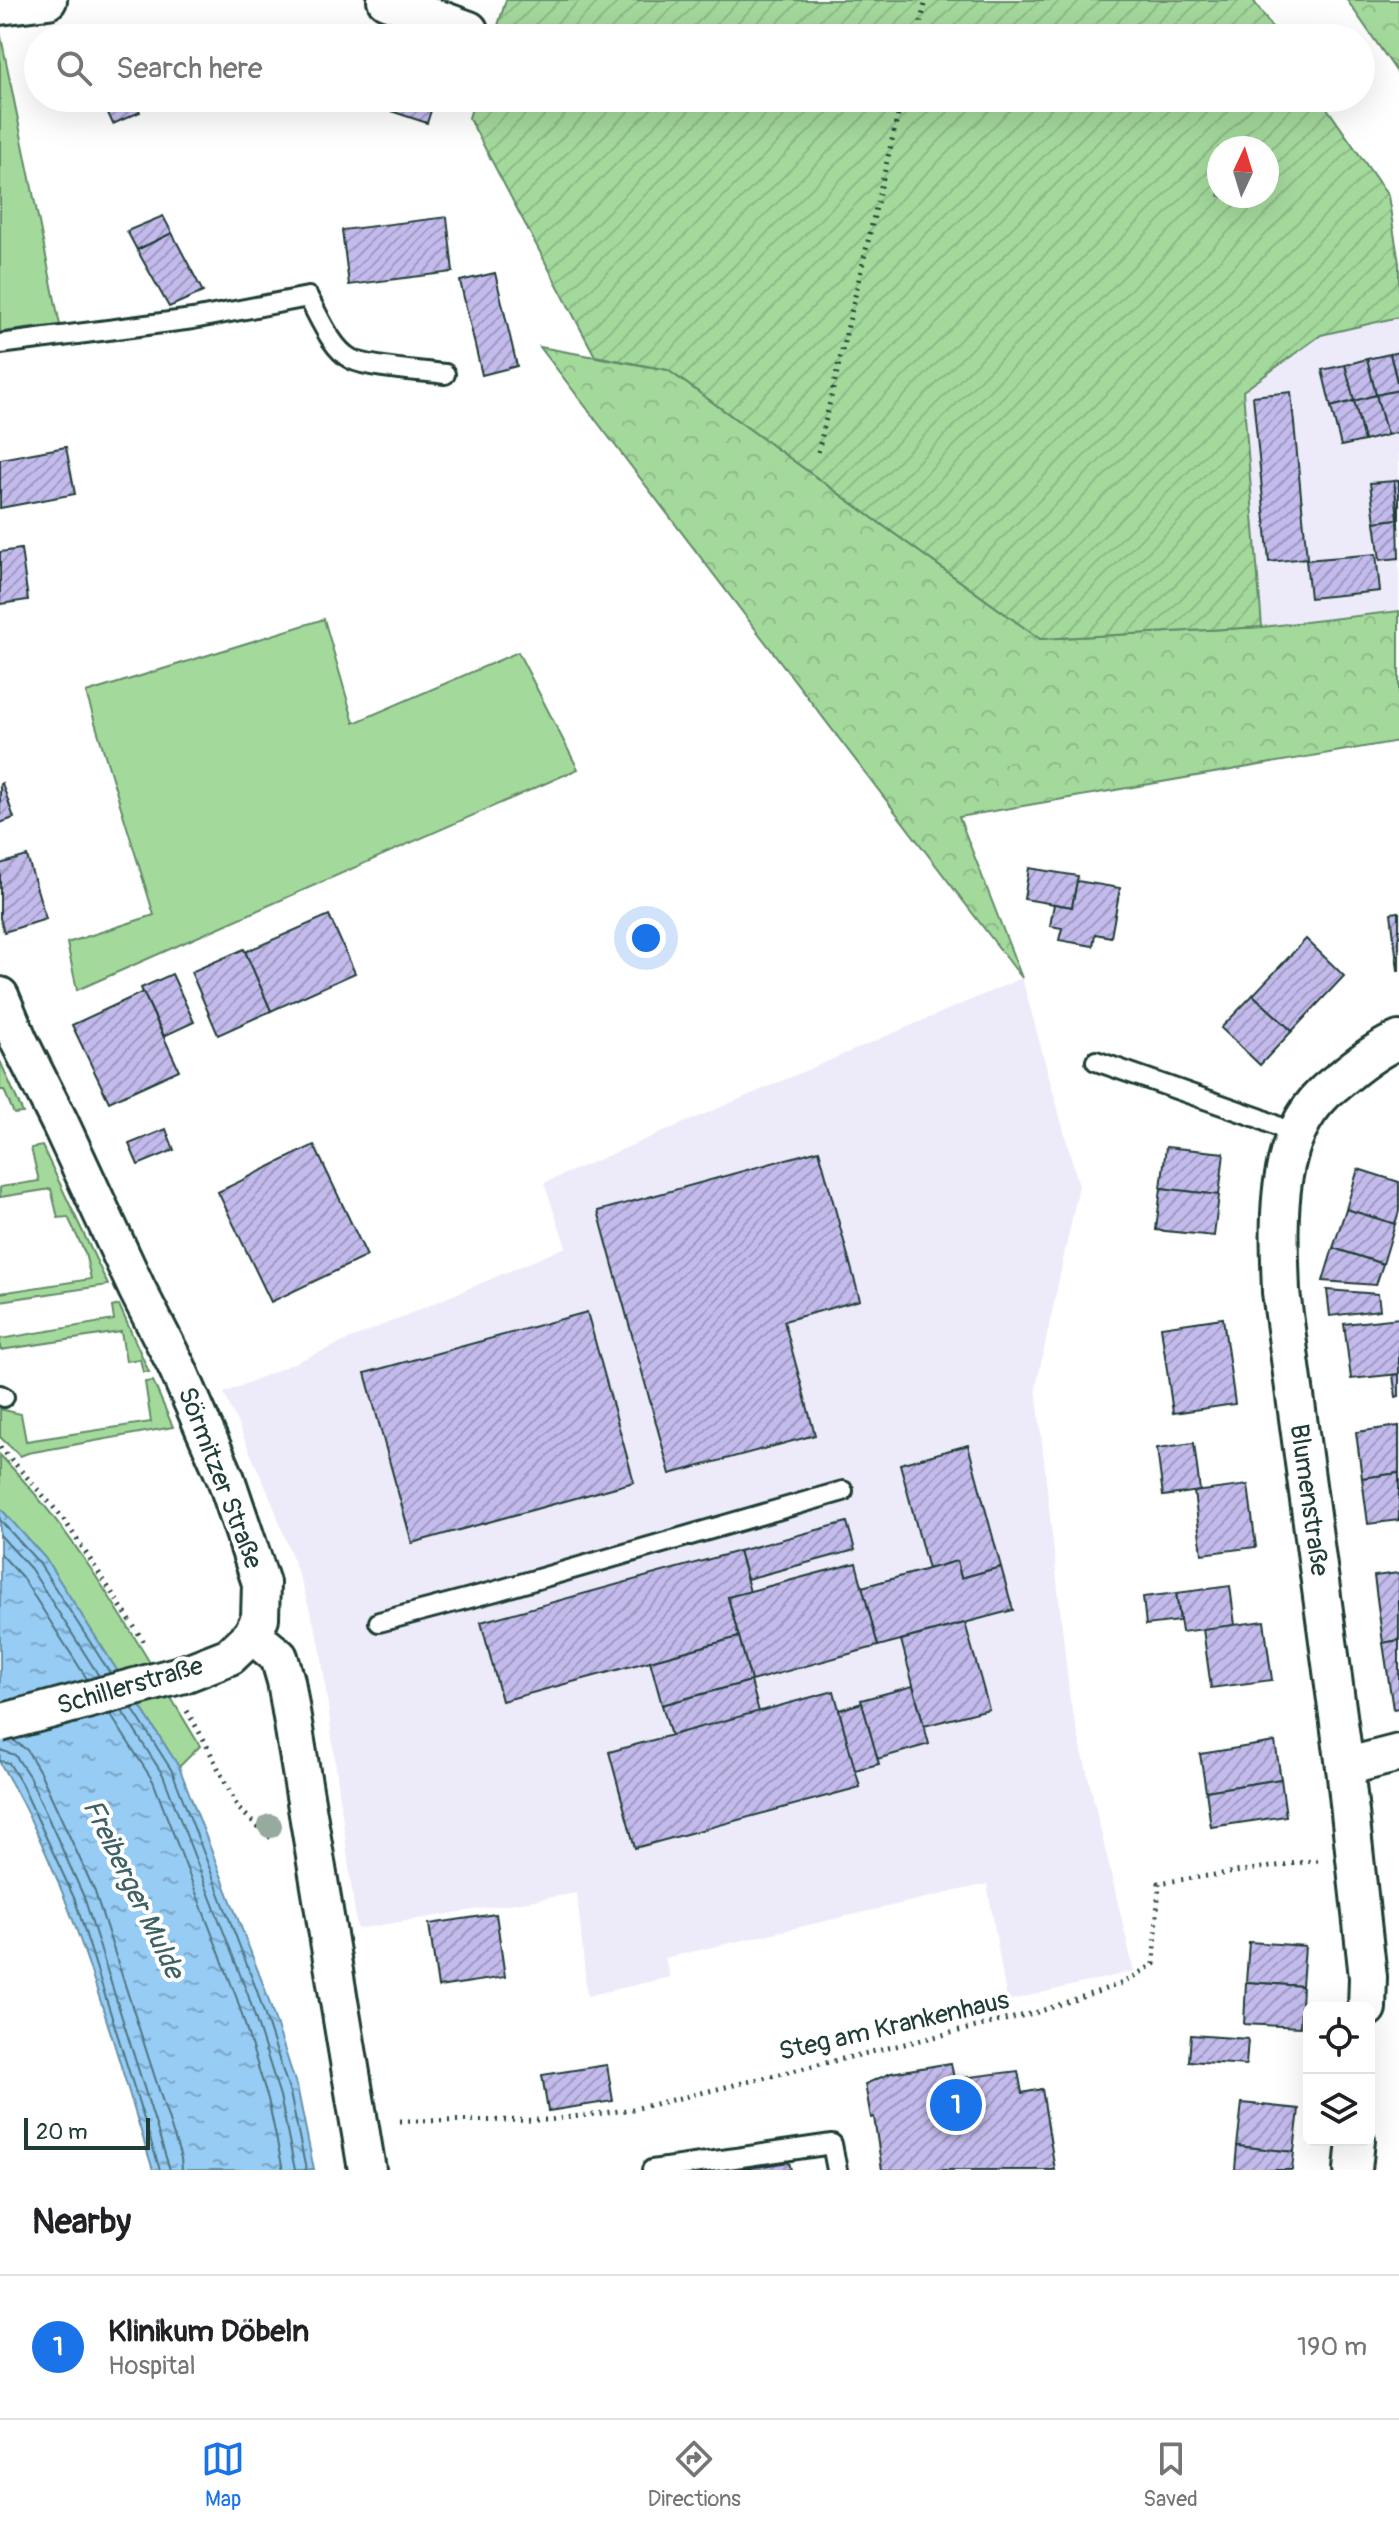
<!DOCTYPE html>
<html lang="en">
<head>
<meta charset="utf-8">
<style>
  :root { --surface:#fff; --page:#f2f2f2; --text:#202124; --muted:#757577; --line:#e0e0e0; --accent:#1a73e8 }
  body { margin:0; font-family:Pangolin,sans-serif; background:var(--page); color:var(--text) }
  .controls { position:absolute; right:24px; bottom:24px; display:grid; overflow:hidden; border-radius:12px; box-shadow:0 8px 32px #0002 }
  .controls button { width:72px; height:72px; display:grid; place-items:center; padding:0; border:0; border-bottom:2px solid var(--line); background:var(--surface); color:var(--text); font:40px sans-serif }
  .compass { position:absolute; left:1207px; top:136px; width:72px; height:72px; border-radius:50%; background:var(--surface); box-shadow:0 8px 32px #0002; rotate:4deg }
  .scale { position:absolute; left:24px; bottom:20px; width:126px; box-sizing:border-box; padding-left:8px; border:4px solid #1f3d34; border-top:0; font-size:22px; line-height:28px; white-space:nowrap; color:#1f3d34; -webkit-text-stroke:6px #fff; paint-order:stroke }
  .you { position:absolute; left:646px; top:938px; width:28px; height:28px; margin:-20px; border:6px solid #fff; border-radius:50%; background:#1a73e8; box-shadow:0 0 0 12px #1a73e833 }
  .badge { display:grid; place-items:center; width:52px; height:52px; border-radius:50%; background:var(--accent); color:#fff; font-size:26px; font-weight:700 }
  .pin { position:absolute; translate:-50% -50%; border:4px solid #fff; box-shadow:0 2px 8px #0006 }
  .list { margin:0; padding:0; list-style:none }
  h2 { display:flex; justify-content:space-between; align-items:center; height:104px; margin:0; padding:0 32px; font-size:34px }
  h2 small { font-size:26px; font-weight:400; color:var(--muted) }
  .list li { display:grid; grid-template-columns:52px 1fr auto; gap:24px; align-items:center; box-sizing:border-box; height:144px; padding:0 32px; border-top:2px solid var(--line) }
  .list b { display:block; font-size:30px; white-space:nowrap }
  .list p { margin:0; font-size:26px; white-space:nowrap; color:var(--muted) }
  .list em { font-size:26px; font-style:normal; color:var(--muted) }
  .icon { flex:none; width:44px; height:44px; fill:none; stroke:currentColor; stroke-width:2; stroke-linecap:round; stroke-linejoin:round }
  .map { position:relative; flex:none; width:1399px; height:2170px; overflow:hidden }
  .search { position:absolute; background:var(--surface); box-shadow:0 8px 32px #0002; left:24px; right:24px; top:24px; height:88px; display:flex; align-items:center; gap:20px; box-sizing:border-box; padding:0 28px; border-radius:44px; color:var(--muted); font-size:30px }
  .sheet { height:248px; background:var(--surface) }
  nav { display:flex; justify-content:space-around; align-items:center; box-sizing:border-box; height:112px; border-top:2px solid var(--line); background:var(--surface); font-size:22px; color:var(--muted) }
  nav a { display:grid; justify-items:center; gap:4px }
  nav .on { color:var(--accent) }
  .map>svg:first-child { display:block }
</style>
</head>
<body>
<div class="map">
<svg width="1399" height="2170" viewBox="0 0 1399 2170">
  <defs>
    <pattern id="forest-crowns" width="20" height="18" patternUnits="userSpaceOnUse" patternTransform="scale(2)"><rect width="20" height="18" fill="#a4d99c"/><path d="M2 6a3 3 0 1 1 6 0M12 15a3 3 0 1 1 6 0" fill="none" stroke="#8dbb87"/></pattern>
    <pattern id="garden-furrows" width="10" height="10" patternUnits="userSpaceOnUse" patternTransform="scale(2)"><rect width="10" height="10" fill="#a4d99c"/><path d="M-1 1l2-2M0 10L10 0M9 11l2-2" fill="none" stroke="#8dbb87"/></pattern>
    <pattern id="water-ripples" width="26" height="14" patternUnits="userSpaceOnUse" patternTransform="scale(2)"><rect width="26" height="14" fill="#97ccf5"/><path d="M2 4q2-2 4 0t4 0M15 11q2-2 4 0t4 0" fill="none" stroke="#7ba7c7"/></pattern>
    <pattern id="building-hatch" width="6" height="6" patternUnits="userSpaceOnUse" patternTransform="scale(2)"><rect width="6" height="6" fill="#c4bbed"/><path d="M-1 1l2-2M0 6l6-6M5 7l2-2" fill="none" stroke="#9f99c1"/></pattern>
  </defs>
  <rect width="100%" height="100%" fill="#fff"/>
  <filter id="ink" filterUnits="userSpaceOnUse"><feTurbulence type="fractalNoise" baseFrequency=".0125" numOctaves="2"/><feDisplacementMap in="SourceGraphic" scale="16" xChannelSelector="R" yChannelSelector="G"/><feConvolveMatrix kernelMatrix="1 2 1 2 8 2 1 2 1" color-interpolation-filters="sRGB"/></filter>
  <g filter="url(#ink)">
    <g fill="#edebfa">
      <path d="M1399 317V611L1262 627 1243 391 1321 335Z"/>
      <path d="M1022 978 1079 1186 1036 1387 1070 1700 1134 1971 1007 2001 987 1884 665 1958 670 1977 587 1996 577 1893 357 1929 320 1645 303 1587 272 1502 224 1393 566 1247 544 1183Z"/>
    </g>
    <g fill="#a4d99c" stroke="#628b68" stroke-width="2">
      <path d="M0 32 60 325 0 332Z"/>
      <path d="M324 619 354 723 518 652 578 769 77 990 67 943 154 915 86 693Z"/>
      <path d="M0 1061 23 1113 14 1114 4 1090H0Z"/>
      <path d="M42 1146 108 1285 0 1301V1293L91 1279 85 1253 68 1217 58 1218 51 1189 0 1197V1187L39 1181 31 1148Z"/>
      <path d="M119 1305 149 1372H143L140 1359 126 1361 121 1332 0 1350V1339L114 1320 112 1307Z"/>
      <path d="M153 1381 173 1427 28 1453 20 1456 0 1437V1409L21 1414 26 1441 151 1422 145 1382Z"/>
      <path d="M0 1455C82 1539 139 1646 200 1746L179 1767 45 1558 0 1508Z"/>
    </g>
    <g fill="url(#forest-crowns)" stroke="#628b68" stroke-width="2">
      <path d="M1347 0H1399V75Z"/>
      <path d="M540 347 668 370 1040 639 1262 627 1399 611V741L959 817 1022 978Z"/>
    </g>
    <g fill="url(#garden-furrows)" stroke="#628b68" stroke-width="2" fill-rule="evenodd">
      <path d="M506 0H1253L1279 38H494Z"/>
      <path d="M475 98H1320L1388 196 1399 263V317L1321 335 1243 391 1262 627 1040 639 668 370 595 356 469 118ZM1219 148H1267V196H1219Z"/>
    </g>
    <path fill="url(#water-ripples)" stroke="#6793a8" stroke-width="2" d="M0 1508 45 1558 179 1767 265 1989 298 2091 314 2170H153C110 2035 73 1885 0 1763Z"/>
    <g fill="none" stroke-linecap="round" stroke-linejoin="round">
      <g stroke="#4f7681" stroke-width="2">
        <path d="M0 1520 39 1563 110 1673"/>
        <path d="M0 1535 31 1569 99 1676"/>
        <path d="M0 1553 22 1577 87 1679"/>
        <path d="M132 1708 172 1771 257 1991 290 2093 306 2170"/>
        <path d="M122 1711 163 1775 248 1995 280 2096 295 2170"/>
        <path d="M110 1714 153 1781 237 1999 268 2099 283 2170"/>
        <path d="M13 1740 27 1750 40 1772 95 1892 181 2158 182 2170"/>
        <path d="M0 1750 15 1755 29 1776 84 1897 170 2170"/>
        <path d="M0 1761 9 1763 21 1783 75 1900 160 2170"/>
      </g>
    </g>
    <g fill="url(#building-hatch)" stroke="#1f3d34" stroke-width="2">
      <path d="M101 98H133L140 112 113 124Z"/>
      <path d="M372 98H435L427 123 370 104Z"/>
      <path d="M163 216 172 233 137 250 127 231Z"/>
      <path d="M447 217 453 272 349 285 342 230Z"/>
      <path d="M172 233 203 292 169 307 137 250Z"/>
      <path d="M495 273 517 366 482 375 460 281Z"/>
      <path d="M1399 352V388L1390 354Z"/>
      <path d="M1390 354 1399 390 1376 395 1367 359Z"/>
      <path d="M1367 359 1376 395 1354 401 1345 365Z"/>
      <path d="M1345 365 1354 401 1331 407 1322 370Z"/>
      <path d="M1399 390V432L1387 435 1376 395Z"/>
      <path d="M1291 392 1307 558 1269 562 1253 396Z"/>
      <path d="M1376 395 1387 435 1364 441 1354 401Z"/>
      <path d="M1354 401 1364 441 1341 446 1331 407Z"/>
      <path d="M66 447 75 494 0 508V459Z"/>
      <path d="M1399 480V519H1398L1394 481Z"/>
      <path d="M1394 481 1398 519 1375 522 1370 483Z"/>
      <path d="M1398 519 1399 558 1380 560 1375 522Z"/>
      <path d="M21 549 28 600 0 604V552Z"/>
      <path d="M1376 554 1380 591 1310 598 1306 560Z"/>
      <path d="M2 783 14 818 0 823V784Z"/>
      <path d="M27 856 46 919 4 932 0 918V864Z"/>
      <path d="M1029 868 1078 876 1072 907 1024 899Z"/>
      <path d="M1077 881 1120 888 1111 937 1095 934 1093 946 1059 940 1062 928 1050 926 1054 904 1072 907Z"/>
      <path d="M1399 912V970H1398L1391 913Z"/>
      <path d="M329 915 355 973 271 1011 245 952Z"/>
      <path d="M1306 939 1344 976 1292 1031 1253 995Z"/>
      <path d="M244 949 271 1011 218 1035 191 972Z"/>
      <path d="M172 974 194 1022 164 1036 141 988Z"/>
      <path d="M143 992 179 1070 109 1102 72 1025Z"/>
      <path d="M1253 995 1292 1031 1260 1065 1221 1028Z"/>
      <path d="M166 1129 174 1150 138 1165 129 1144Z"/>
      <path d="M314 1145 367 1256 271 1302 218 1192Z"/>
      <path d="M1166 1147 1224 1153 1219 1195 1161 1188Z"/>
      <path d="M819 1150 860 1300 784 1321 815 1435 670 1474 598 1211Z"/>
      <path d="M1358 1169 1399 1182V1211L1395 1224 1346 1209Z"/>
      <path d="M1161 1188 1219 1195 1214 1236 1156 1230Z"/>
      <path d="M1346 1209 1395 1224 1383 1264 1333 1248Z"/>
      <path d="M1333 1248 1383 1264 1376 1285 1323 1281Z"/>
      <path d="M1327 1290 1378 1294 1380 1310 1330 1316Z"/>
      <path d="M587 1312 634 1482 412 1543 365 1373Z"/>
      <path d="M1223 1318 1235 1404 1173 1413 1161 1327Z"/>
      <path d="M1399 1318V1374L1351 1379 1344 1324Z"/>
      <path d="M1399 1374V1396L1396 1397 1393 1375Z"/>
      <path d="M1399 1426V1473L1362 1478 1356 1432Z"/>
      <path d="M1194 1443 1200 1491 1163 1496 1157 1448Z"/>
      <path d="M968 1445 1001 1567 961 1578 957 1561 928 1569 900 1464Z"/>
      <path d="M1399 1473V1520L1368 1524 1362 1478Z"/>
      <path d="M1248 1485 1256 1547 1202 1554 1194 1492Z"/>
      <path d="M847 1522 855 1550 747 1579 739 1551Z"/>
      <path d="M739 1551 750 1592 728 1597 739 1637 502 1701 481 1622Z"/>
      <path d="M957 1561 961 1578 1001 1567 1013 1610 878 1646 862 1587Z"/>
      <path d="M856 1563 878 1646 751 1681 728 1597Z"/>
      <path d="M1399 1573V1640L1383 1643 1374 1576Z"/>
      <path d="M1230 1586 1235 1625 1182 1632 1176 1593Z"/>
      <path d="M1176 1593 1180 1621 1146 1625 1143 1597Z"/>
      <path d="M1264 1621 1272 1680 1211 1688 1203 1629Z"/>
      <path d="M965 1623 989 1709 924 1726 901 1640Z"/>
      <path d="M739 1637 751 1681 662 1705 650 1661Z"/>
      <path d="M1399 1640V1708L1393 1709 1383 1643Z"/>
      <path d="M751 1681 759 1712 671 1736 662 1705Z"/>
      <path d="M913 1686 929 1744 877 1759 861 1700Z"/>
      <path d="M834 1691 860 1787 635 1848 609 1752Z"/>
      <path d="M862 1703 879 1764 855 1770 839 1710Z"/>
      <path d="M1275 1742 1281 1779 1206 1791 1200 1754Z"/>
      <path d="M1281 1779 1286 1816 1211 1827 1206 1791Z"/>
      <path d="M496 1914 505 1977 438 1987 429 1924Z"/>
      <path d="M1249 1942 1305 1946 1302 1986 1246 1982Z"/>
      <path d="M1246 1982 1302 1986 1300 2027 1244 2024Z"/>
      <path d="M1191 2035 1248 2039 1246 2065 1189 2061Z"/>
      <path d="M951 2063 954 2079 1018 2071 1022 2093 1042 2089 1055 2170H882L874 2117 871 2118 865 2084 891 2073Z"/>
      <path d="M607 2065 613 2101 548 2111 542 2075Z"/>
      <path d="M1242 2103 1299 2109 1294 2152 1237 2146Z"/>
      <path d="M1237 2146 1294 2152 1292 2170H1235Z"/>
      <path d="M789 2162 791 2170H737Z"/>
    </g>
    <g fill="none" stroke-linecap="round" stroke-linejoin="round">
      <defs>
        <g id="service">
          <path d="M0 344 193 319 308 297C319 316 331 348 351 359 368 368 423 371 445 374"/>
          <path d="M1096 1061 1259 1118 1296 1135"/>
          <path d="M0 1395 4 1397"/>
          <path d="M379 1622 496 1591 843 1491"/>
          <path d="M652 2170 832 2144 837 2170"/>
        </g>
        <g id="minor">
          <path d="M386 0 469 30"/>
          <path d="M0 6 48 0"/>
          <path d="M0 996 19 1041 60 1123 137 1289 177 1367 226 1479 261 1583 260 1618 252 1635 279 1657 286 1681 367 2170"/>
          <path d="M184 1674 230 1656 252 1635"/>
          <path d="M1345 1767 1399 1753"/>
          <path d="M1367 2008 1368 1977 1345 1767 1281 1292C1279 1227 1272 1143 1324 1093 1331 1086 1340 1080 1348 1073 1364 1060 1380 1048 1399 1040"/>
          <path d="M1353 2170 1356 2140"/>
        </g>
      </defs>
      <use href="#service" stroke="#1f3d34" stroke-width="24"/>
      <use href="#minor" stroke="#1f3d34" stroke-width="42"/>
      <g stroke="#1f3d34" stroke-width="5" stroke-dasharray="2 6" stroke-linecap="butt">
        <path d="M917 38 926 0"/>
        <path d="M818 452 902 98"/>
        <path d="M0 1447 63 1518 146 1645"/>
        <path d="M187 1711 204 1740 238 1808 271 1838"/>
        <path d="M400 2121 549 2120 634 2109 1038 2012 1123 1983 1154 1964 1159 1883 1318 1860"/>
      </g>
      <use href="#service" stroke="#fff" stroke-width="18"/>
      <use href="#minor" stroke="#fff" stroke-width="36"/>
      <defs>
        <path id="minor-bridge" d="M0 1723 184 1674"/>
      </defs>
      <use href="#minor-bridge" stroke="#1f3d34" stroke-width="42" stroke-linecap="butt"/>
      <use href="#minor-bridge" stroke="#fff" stroke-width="36"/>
    </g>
    <circle fill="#96aa9e" cx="270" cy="1826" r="12"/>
  </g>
  <g text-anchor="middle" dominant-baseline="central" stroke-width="8" stroke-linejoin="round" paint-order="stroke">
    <g font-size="26" fill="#1f3d34" stroke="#fff">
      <text transform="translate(220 1478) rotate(69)">Sörmitzer Straße</text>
      <text transform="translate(1309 1500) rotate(82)">Blumenstraße</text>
      <text transform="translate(130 1686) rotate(-16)">Schillerstraße</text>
      <text transform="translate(894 2026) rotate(-13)">Steg am Krankenhaus</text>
    </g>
    <g font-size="28" font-style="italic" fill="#3d6164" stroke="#fff">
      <text transform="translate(133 1889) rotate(64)">Freiberger Mulde</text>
    </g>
  </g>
</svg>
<div class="controls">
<button><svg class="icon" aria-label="locate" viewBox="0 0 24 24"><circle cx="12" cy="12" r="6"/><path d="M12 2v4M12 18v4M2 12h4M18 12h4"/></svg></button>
<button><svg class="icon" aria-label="layers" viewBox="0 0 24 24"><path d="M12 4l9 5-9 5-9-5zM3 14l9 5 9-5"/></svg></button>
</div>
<svg class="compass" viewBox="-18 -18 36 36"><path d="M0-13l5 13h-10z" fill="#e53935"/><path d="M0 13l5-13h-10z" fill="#757577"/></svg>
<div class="scale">20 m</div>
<div class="you"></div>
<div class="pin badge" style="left:956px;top:2105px">1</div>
<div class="search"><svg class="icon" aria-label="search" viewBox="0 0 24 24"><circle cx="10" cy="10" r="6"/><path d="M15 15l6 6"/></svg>Search here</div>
</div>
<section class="sheet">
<h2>Nearby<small></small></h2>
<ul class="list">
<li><span class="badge">1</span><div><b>Klinikum Döbeln</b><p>Hospital</p></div><em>190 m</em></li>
</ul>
</section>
<nav>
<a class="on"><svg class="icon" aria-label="map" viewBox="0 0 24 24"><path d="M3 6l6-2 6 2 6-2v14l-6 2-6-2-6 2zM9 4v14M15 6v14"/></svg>Map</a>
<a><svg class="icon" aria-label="directions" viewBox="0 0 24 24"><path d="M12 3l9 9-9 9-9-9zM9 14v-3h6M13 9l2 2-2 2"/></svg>Directions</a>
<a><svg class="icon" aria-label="saved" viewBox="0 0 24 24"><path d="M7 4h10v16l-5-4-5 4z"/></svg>Saved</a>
</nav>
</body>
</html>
